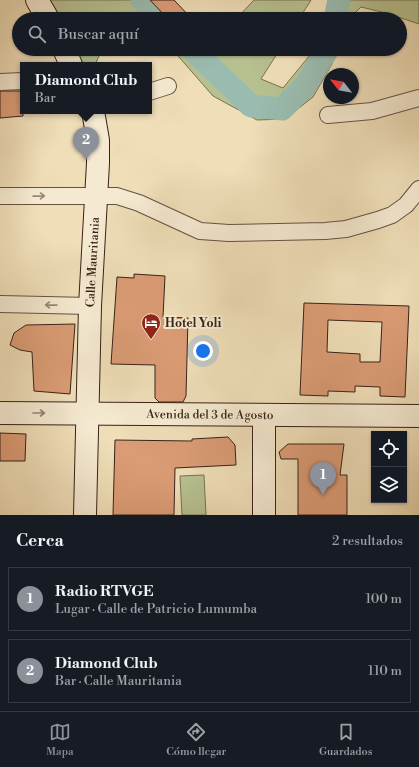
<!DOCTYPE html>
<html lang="es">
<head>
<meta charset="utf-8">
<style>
  :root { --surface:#171b24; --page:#242831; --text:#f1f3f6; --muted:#9ea1a6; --line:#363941; --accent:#8c9099 }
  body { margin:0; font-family:"Libre Bodoni",serif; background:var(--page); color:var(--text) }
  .controls { position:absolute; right:12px; bottom:12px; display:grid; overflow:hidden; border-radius:0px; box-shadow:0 1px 3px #0004 }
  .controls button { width:36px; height:36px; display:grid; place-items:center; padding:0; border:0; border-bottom:1px solid var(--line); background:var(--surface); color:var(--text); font:20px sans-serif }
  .compass { position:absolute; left:323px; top:68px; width:36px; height:36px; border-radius:50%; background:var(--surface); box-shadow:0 1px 3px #0004; rotate:301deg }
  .you { position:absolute; left:203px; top:351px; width:14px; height:14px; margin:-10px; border:3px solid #fff; border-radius:50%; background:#1a73e8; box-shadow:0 0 0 6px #1a73e833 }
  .badge { display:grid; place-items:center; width:26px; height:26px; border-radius:50%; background:var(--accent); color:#fff; font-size:13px; font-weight:700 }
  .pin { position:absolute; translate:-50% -33px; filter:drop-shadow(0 1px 2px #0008) }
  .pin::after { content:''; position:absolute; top:21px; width:14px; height:12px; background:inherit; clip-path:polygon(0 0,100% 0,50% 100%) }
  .popup { position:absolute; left:20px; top:62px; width:132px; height:52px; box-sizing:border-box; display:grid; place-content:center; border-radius:0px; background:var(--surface); filter:drop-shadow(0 1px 3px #0005); font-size:13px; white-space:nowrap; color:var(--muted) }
  .popup b { font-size:15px; color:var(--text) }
  .popup::after { content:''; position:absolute; left:50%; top:100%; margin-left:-8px; border:8px solid transparent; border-top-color:var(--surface) }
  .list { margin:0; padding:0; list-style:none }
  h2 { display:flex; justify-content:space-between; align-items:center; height:52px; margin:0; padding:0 16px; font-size:17px }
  h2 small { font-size:13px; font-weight:400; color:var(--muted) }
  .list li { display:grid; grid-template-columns:26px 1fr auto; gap:12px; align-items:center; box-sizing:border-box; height:64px; margin:0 8px 8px; padding:0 8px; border:1px solid var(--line); border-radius:0px }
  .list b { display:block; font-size:15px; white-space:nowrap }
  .list p { margin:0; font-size:13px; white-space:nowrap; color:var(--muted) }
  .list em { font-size:13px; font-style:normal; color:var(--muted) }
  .icon { flex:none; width:22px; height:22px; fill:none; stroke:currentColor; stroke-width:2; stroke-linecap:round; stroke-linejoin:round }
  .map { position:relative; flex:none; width:419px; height:515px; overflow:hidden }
  .search { position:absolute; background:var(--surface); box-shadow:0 1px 3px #0004; left:12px; right:12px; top:12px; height:44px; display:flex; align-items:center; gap:10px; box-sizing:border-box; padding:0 14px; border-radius:22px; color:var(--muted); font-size:15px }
  .sheet { height:196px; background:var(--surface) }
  nav { display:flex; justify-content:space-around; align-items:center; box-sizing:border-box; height:56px; border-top:1px solid var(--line); background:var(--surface); font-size:11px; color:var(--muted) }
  nav a { display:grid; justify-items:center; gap:2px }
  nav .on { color:var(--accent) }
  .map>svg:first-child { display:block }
</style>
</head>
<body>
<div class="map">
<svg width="419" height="515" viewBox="0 0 419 515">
  <rect width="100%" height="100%" fill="#efdeb8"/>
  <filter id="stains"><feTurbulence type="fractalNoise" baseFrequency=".005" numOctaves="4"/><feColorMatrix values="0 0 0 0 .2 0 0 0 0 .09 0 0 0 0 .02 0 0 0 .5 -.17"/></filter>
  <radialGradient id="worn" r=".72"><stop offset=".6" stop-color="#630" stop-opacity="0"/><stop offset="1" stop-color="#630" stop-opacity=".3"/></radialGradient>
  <g fill="#b7c190" stroke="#777254">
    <path d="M46 0H143L173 19H57Z"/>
    <path d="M254 0H311L299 19H236Z"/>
    <path d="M345 0H419V24L386 13 361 7 349 19H332Z"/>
    <path d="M74 49H102L95 65H84Z"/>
    <path d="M172 49H280L261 79 283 88 315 49H336L332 64 313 97 285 119 257 120 213 96Z"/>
    <path d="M204 475 206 515H182L180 476Z"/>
  </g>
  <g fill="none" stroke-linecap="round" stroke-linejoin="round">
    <g stroke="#9abcb0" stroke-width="23">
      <path d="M142 0 161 19"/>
      <path d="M335 19 339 0"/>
      <path d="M192 49 251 106 282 109 305 86 328 49"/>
    </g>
  </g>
  <g fill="#db9c75" stroke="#372218" fill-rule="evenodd">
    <path d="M150 0H174L192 19H168Z"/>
    <path d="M0 91H23V116L0 118Z"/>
    <path d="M134 274 165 276 163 317 188 318 186 396 183 402H159L155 398V365L111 364 117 277 134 278Z"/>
    <path d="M304 303 409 306 405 397 380 396V387L355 386V392L328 391V396L300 395ZM328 320 382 322 380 362H360V354L327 352Z"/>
    <path d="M75 324 70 394 34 391 32 352 20 350 10 345 14 333 26 325Z"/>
    <path d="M0 433 26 434 25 461H0Z"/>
    <path d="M228 437 235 445 236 465 175 468 174 515H113L115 440 192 441V439Z"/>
    <path d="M288 444H344L340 475H347V515H298V459H281L279 452Z"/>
  </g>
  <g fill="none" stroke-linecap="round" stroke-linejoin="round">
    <defs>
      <g id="street">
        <path d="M0 82 23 81"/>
        <path d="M149 92 168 86"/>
        <path d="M328 115 372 111 419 98"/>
        <path d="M0 196H117L139 203 200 231 229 233 325 231 346 229 378 220 392 215 406 205 419 189"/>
        <path d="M0 304 90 306"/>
      </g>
      <g id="secondary">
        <path d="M37 0 48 19"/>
        <path d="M64 49 71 65"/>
        <path id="s1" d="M0 413 419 416"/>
        <path id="s2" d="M85 515 90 306 98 163V140L93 111"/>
        <path d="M264 515V416"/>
      </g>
    </defs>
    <use href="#street" stroke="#655140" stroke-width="18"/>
    <use href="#secondary" stroke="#372218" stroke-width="24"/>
    <use href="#street" stroke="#f5ead1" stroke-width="16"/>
    <use href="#secondary" stroke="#f5ead1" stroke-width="22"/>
  </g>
  <defs><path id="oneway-shaft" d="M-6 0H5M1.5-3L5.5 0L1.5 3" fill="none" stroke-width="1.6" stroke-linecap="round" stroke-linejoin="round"/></defs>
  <g stroke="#968674">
    <use href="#oneway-shaft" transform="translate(39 196) rotate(-1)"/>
    <use href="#oneway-shaft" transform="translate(51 305) rotate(-179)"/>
    <use href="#oneway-shaft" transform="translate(39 413)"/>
  </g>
  <defs>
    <symbol id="hotel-pin" viewBox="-11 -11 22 30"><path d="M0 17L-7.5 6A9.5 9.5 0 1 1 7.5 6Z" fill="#8f2418" stroke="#f5ead1"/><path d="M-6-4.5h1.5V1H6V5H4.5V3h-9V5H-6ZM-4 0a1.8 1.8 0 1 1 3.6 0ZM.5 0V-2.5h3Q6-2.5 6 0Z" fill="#fff"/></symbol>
  </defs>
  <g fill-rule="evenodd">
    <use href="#hotel-pin" x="140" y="312" width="22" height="30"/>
  </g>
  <g text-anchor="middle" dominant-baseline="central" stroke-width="4" stroke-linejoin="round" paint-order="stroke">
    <g font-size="12" fill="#372218" stroke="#f5ead1">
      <text stroke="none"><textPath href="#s2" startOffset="253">Calle Mauritania</textPath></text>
      <text stroke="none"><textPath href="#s1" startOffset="210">Avenida del 3 de Agosto</textPath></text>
    </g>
    <g font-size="12" font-weight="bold" fill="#372218" stroke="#f5ead1" text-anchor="start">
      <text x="165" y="323">Hotel Yoli</text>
    </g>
  </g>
  <rect width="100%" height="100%" filter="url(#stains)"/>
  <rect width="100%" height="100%" fill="url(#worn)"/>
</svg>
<div class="controls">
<button><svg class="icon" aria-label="locate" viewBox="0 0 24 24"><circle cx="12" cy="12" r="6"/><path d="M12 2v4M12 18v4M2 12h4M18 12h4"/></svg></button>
<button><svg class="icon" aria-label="layers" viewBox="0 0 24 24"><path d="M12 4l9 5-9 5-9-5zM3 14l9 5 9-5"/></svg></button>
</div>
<svg class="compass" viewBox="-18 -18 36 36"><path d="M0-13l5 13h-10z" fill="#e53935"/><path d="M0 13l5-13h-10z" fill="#9ea1a6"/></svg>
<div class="you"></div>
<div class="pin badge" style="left:323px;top:495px">1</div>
<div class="pin badge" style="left:86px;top:160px">2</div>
<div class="popup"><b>Diamond Club</b>Bar</div>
<div class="search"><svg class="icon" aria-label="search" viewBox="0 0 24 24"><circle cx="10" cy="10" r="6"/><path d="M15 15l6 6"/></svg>Buscar aquí</div>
</div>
<section class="sheet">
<h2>Cerca<small>2 resultados</small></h2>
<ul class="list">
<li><span class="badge">1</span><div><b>Radio RTVGE</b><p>Lugar · Calle de Patricio Lumumba</p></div><em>100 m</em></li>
<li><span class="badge">2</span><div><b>Diamond Club</b><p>Bar · Calle Mauritania</p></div><em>110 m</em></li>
</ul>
</section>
<nav>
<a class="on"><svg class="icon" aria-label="map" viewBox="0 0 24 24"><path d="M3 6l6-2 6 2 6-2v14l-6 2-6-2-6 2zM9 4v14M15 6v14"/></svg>Mapa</a>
<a><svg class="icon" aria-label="directions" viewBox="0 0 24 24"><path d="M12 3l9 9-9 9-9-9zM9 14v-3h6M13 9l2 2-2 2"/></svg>Cómo llegar</a>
<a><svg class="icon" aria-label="saved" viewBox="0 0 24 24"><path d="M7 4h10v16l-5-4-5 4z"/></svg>Guardados</a>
</nav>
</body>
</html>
